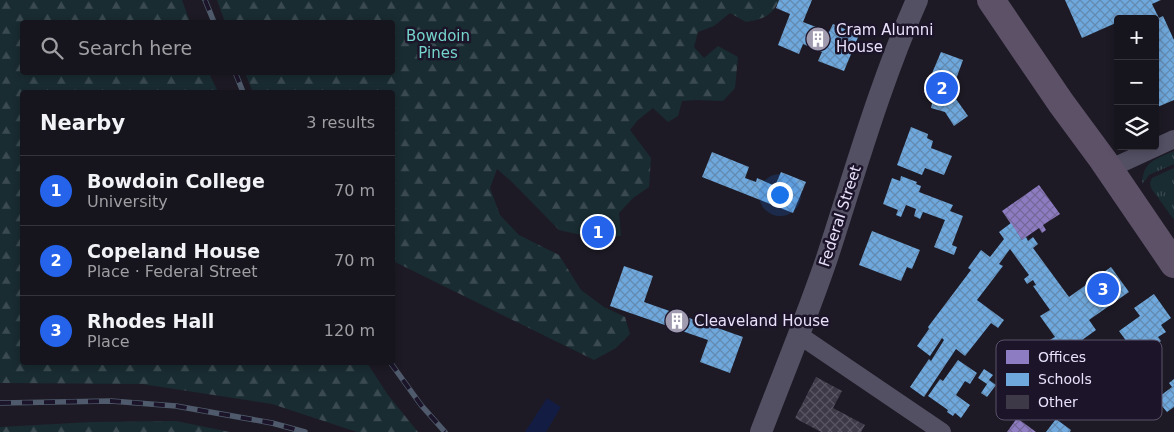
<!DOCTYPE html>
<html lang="en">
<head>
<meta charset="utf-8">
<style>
  :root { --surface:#16141c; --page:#1f1d25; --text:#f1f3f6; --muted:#9e9ea3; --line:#35333b; --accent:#2563eb }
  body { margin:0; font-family:"DejaVu Sans",sans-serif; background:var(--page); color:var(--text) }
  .controls { position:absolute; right:15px; top:15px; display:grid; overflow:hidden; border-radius:5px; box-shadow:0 2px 8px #0003 }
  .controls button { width:45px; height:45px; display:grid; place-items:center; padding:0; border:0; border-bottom:1px solid var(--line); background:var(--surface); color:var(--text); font:25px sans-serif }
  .you { position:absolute; left:779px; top:194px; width:18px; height:18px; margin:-12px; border:4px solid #fff; border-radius:50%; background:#1a73e8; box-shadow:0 0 0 8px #1a73e833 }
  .badge { display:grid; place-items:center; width:32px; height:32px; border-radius:50%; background:var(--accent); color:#fff; font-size:16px; font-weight:700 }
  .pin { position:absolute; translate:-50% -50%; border:2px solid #fff; box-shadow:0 1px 5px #0006 }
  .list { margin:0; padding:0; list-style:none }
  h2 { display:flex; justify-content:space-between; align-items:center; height:65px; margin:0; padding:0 20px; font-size:21px }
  h2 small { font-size:16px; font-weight:400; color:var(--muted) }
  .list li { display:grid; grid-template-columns:32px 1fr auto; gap:15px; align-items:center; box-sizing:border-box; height:70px; padding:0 20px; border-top:1px solid var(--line) }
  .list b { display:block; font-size:19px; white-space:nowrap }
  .list p { margin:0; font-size:16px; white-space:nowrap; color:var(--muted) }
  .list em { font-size:16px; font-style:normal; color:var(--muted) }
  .icon { flex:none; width:28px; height:28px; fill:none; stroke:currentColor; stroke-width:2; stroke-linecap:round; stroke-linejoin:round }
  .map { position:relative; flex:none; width:1174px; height:432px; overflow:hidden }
  .search { position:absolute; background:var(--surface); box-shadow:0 2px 8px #0003; left:20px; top:20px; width:375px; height:55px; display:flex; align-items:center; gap:12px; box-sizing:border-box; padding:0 18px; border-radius:5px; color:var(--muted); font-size:19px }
  .panel { position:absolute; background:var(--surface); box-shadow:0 2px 8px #0003; left:20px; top:90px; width:375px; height:275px; border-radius:5px }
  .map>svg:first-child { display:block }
</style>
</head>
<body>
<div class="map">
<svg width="1174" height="432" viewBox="0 0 1174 432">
  <defs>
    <pattern id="grass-tufts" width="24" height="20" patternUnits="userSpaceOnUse" patternTransform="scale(1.25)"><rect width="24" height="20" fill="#192c31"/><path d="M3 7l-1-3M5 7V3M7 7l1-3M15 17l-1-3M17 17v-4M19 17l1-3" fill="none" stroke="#3a4a50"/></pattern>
    <pattern id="forest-firs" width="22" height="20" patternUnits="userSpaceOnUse" patternTransform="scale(1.25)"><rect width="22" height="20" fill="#192c31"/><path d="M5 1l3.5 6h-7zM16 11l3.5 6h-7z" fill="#3a4a50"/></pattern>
    <pattern id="offices-cross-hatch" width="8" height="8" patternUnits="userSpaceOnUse" patternTransform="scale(1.25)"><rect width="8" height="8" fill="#8e7cc3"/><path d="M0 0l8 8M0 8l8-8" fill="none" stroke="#756899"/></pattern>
    <pattern id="schools-cross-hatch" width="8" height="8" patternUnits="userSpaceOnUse" patternTransform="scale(1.25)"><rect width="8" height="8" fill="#6fa8dc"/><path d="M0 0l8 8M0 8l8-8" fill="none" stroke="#638ab0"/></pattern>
    <pattern id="building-cross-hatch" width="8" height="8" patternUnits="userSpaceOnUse" patternTransform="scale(1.25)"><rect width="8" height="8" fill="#3d3946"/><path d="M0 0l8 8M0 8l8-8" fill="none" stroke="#595562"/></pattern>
  </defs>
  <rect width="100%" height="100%" fill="#1d1a25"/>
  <g fill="url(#grass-tufts)">
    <path d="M1174 151V164L1149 175 1142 184C1143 161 1156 159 1174 151Z"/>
    <path d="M1174 168V220L1151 188 1150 183 1152 178Z"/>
  </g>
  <g fill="url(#forest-firs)">
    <path d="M0 0H182L190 22H22V72L209 73 218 92H22V362L367 363 388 395 418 432H357L272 404 142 384 0 383Z"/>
    <path d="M217 0H779C772 17 762 19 746 22L730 13 714 26 698 32 694 47 704 58 718 46 738 57 735 88 723 101 697 100 682 101 678 116 668 122 653 108 638 120 630 130 651 158 649 187 633 198 619 213 621 236 590 237 559 230 511 181 497 169 490 188 500 215 519 235 559 255 581 290 604 307 625 317 630 334 616 348 594 360 393 261 392 92H253L245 73 392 72V22H225Z"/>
    <path d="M176 421 230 432H0V427L92 422Z"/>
  </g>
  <path fill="#131c42" d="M547 398 561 407 546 432H525Z"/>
  <g fill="url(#offices-cross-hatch)">
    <path d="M1039 185 1060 214 1043 225 1046 230 1042 233 1039 228 1022 240 1002 211Z"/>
    <path d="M1017 418 1036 432H1007Z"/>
  </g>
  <g fill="url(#schools-cross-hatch)">
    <path d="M779 0H812L803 22 829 32 833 24 859 35 844 71 818 61 822 52 803 44 799 54 778 45 790 14 776 8Z"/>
    <path d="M1065 0H1161L1152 4 1159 18 1163 16 1174 40V100L1155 108V19H1118V22L1082 38Z"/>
    <path d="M941 52 963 60 955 82 959 90V93L956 99 968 116 954 126 945 112 931 108 934 95 924 92Z"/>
    <path d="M911 127 928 134 927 138 933 141 931 148 952 156 944 175 925 168 922 175 897 165Z"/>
    <path d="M712 152 749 167 745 178 756 182 757 178 775 186 781 172 806 182 793 213 702 177Z"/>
    <path d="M901 176 917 182 916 184 921 186 919 192 953 205 950 211 963 216 952 245 957 247 954 255 934 247 945 220 923 212 920 219 914 216 916 209 906 205 901 217 896 215 898 210 883 204 892 178 900 181Z"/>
    <path d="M1011 223 1022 240 1026 237 1028 241 1033 237 1038 244 1033 248 1069 297 1111 267 1129 292 1089 320 1096 330 1057 358 1055 355 1046 362 1041 355 1050 348 1046 342 1055 337 1040 316 1050 310 1033 286 1036 285 1033 280 1027 284 1024 279 1029 275 1010 249 999 264 1003 266 977 300 1004 320 998 328 991 323 965 356 956 349 924 397 910 387 929 359 931 361 944 340 942 338 930 356 917 346 929 329 928 327 971 270 968 268 981 250 990 257 1004 239 999 232Z"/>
    <path d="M872 231 920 250 912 269 907 267 901 281 859 265Z"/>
    <path d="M624 266 653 276 644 302 743 337 730 373 700 362 708 340 610 306Z"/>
    <path d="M1154 294 1171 318 1161 325 1166 332 1158 337 1161 341 1141 356 1137 351 1135 353 1119 331 1140 316 1134 308Z"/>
    <path d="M958 360 977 373 970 384 965 381 956 395 970 405 961 418 955 413 953 416 947 412 948 410 928 396 940 379 943 381Z"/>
    <path d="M984 369 993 375 989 380 996 385 987 397 981 393 987 384 978 378Z"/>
    <path d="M1174 379V407L1167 412 1156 399 1172 387 1169 383Z"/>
    <path d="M1056 419 1071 430 1070 432H1046Z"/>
  </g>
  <path fill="url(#building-cross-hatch)" d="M816 377 842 391 833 408 865 425 861 432H821L795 418Z"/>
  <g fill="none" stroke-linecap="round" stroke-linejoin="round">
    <g stroke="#545064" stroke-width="18">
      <path d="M1109 169 1174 139"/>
      <path d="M799 335 942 432"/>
    </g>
    <path stroke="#545064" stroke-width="22" d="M761 432C783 374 807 317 827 258 855 172 880 83 917 0"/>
    <path stroke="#5d5168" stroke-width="28" d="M991 0 1061 103 1103 160 1174 264"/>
    <defs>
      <g id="rail">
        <path d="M205 0 214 22"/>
        <path d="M235 72 243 92"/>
        <path d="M390 362 421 405 445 432"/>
        <path d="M0 403 111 401 176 406 272 423 305 432"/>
      </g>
    </defs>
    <use href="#rail" stroke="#4f5b6c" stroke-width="5.5"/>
    <use href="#rail" stroke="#1c152a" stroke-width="4" stroke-dasharray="11" stroke-linecap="butt"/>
  </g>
  <defs>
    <symbol id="building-disc" viewBox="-11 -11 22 22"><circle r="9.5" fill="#a19bb0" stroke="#1c152a"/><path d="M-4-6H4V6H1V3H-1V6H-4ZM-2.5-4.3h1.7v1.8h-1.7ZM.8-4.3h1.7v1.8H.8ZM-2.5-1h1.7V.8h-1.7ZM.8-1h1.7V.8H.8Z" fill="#fff"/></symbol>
  </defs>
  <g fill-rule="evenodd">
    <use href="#building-disc" x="804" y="25" width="28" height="28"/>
    <use href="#building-disc" x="663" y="307" width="28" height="28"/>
  </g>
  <g text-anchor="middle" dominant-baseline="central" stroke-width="5" stroke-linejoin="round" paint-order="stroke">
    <g font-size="15" fill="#e8e1fb" stroke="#1c152a" text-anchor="start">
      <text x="836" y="30">Cram Alumni<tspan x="836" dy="17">House</tspan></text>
      <text x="694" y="321">Cleaveland House</text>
    </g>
    <g font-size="15" fill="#75d4cc" stroke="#1c152a">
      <text x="438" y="36">Bowdoin<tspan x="438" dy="17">Pines</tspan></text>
    </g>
    <g font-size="15" fill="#e8e1fb" stroke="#1c152a">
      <text transform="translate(840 216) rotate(-72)">Federal Street</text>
    </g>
  </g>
  <rect x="996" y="340" width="166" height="80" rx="8" fill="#1c152a" stroke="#595269" stroke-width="1"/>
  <rect x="1006" y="350" width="23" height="14" fill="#8e7cc3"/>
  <rect x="1006" y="373" width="23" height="13" fill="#6fa8dc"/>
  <rect x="1006" y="395" width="23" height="14" fill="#3d3946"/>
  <g font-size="14" fill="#e8e1fb">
    <text x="1038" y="362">Offices</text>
    <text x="1038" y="384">Schools</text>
    <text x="1038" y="407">Other</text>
  </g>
</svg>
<div class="controls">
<button>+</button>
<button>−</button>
<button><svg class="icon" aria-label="layers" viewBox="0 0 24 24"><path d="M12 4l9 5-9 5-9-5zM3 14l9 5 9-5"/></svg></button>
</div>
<div class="you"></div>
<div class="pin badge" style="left:598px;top:232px">1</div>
<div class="pin badge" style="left:942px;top:88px">2</div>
<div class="pin badge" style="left:1103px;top:289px">3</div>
<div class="search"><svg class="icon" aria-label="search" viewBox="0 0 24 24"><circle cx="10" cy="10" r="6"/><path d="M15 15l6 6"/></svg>Search here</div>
<section class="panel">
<h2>Nearby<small>3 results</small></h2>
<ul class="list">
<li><span class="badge">1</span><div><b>Bowdoin College</b><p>University</p></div><em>70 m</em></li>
<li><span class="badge">2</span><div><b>Copeland House</b><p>Place · Federal Street</p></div><em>70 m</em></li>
<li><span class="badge">3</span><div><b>Rhodes Hall</b><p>Place</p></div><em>120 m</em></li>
</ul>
</section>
</div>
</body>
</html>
